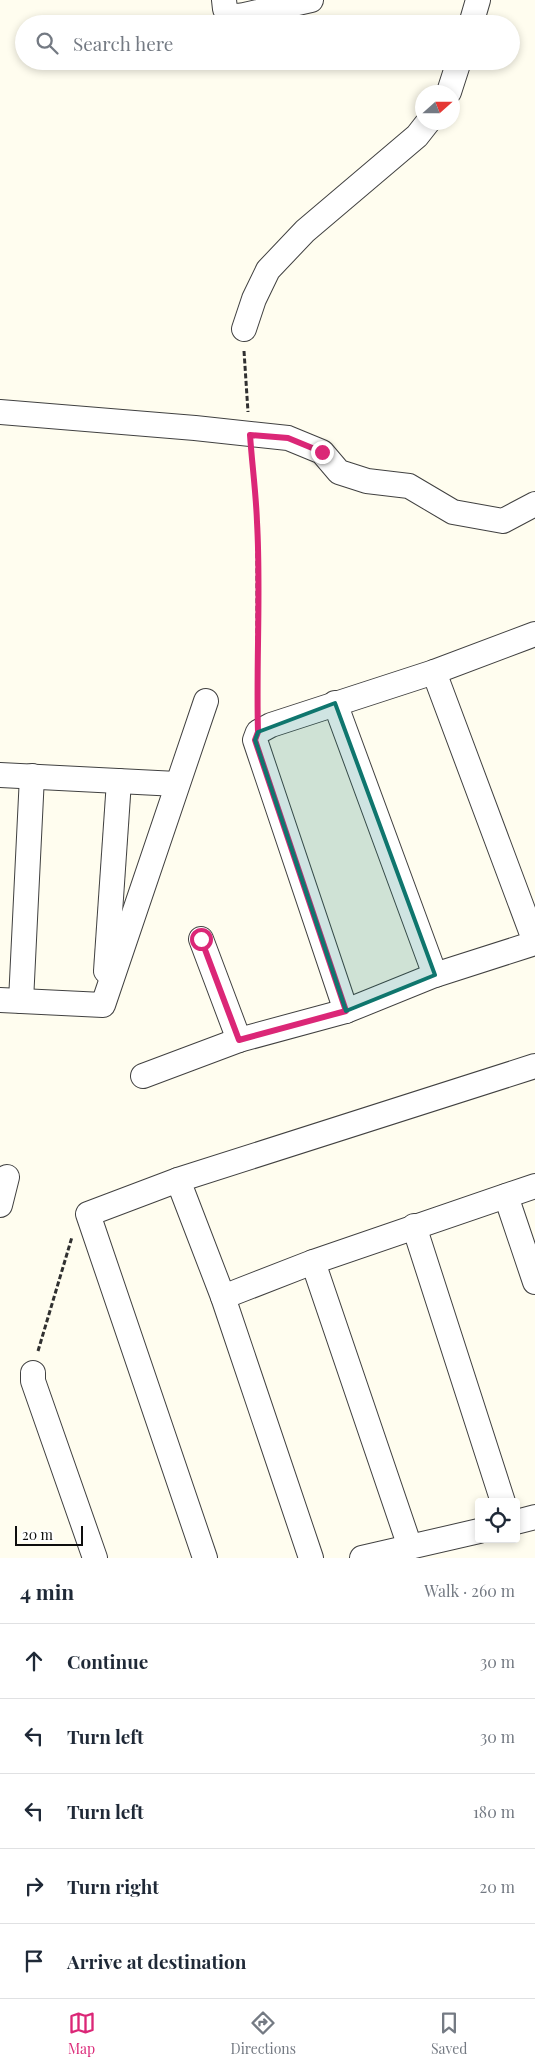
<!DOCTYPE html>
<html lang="en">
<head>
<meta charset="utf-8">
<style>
  :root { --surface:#fff; --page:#f6f6f7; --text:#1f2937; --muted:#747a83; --line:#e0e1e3; --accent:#db2777 }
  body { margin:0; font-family:"Playfair Display",serif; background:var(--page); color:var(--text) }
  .controls { position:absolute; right:15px; bottom:15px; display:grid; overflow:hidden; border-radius:5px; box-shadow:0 2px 8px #0003 }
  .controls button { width:45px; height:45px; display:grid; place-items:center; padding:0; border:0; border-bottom:1px solid var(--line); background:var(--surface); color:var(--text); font:25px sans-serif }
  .compass { position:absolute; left:415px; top:85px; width:45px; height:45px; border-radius:50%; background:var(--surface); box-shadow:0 2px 8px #0003; rotate:69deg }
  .scale { position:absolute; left:15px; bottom:12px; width:68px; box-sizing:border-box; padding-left:5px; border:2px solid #0e0e0e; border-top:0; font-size:14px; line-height:18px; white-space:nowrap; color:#0e0e0e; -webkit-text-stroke:4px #fff; paint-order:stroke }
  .stop { position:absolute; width:15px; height:15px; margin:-11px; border:4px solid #db2777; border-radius:50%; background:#fff }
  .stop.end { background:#db2777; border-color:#fff; box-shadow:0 1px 5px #0008 }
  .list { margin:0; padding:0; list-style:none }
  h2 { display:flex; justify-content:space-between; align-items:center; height:65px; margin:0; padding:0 20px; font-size:21px }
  h2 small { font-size:16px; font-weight:400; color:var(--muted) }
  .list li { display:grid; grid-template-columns:32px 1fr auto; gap:15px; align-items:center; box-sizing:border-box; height:75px; padding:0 20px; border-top:1px solid var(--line) }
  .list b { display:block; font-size:19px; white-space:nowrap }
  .list em { font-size:16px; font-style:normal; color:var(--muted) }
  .icon { flex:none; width:28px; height:28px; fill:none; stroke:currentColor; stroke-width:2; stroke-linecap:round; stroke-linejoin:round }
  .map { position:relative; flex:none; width:535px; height:1558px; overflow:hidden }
  .search { position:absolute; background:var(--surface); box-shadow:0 2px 8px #0003; left:15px; right:15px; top:15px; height:55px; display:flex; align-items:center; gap:12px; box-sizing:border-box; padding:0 18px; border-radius:28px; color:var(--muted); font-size:19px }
  .sheet { height:440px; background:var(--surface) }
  nav { display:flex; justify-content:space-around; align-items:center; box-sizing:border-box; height:70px; border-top:1px solid var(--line); background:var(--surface); font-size:14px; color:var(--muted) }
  nav a { display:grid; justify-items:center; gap:2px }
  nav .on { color:var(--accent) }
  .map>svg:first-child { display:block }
</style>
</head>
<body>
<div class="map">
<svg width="535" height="1558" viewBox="0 0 535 1558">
  <rect width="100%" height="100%" fill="#fffdef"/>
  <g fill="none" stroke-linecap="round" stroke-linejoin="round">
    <defs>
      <g id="minor">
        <path d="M224 0 225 9 230 15 240 16 311 0"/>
        <path d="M471 24 478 0"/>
        <path d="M449 92 459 61"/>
        <path d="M244 329 254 299 268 270 305 231 417 136 428 122"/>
        <path d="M0 412 195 428 288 438 322 452 339 472 367 481 409 486 453 512 503 521 535 504"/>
        <path d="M434 672 535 942"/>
        <path d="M335 703 435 975"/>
        <path d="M0 775 177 784"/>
        <path d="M201 939 239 1040"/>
        <path d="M106 971 119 781"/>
        <path d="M0 1000 103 1005 206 701"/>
        <path d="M21 1001 32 776"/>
        <path d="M346 1011 255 740 258 732 271 725 434 672 535 634"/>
        <path d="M143 1076 239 1040 346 1011 435 975 535 943"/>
        <path d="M178 1180 223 1297 311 1558"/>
        <path d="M506 1196 535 1282"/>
        <path d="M0 1205 7 1177"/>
        <path d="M414 1226 503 1502"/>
        <path d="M313 1262 410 1547"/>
        <path d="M223 1297 313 1262 535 1186"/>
        <path d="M33 1373V1381L95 1558"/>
        <path d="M516 1522 535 1517"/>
        <path d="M205 1558 88 1214 178 1180 535 1066"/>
        <path d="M362 1558 479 1531"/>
      </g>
    </defs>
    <use href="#minor" stroke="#414141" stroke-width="26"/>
    <g stroke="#303030" stroke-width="3" stroke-dasharray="5 2.5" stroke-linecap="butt">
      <path d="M244 351 248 412"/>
      <path d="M252 456 257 523V707"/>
      <path d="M38 1351 72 1237"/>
    </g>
    <use href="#minor" stroke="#fff" stroke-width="24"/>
  </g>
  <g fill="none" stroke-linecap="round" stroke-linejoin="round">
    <path stroke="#db2777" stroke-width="6" d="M201 939 239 1040 346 1011 255 740 258 732C256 662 261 592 257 522 256 493 252 464 250 435L288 438 322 452"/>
  </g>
  <path fill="#0f766e" fill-opacity="0.2" stroke="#0f766e" stroke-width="4" stroke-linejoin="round" d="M335 703 435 975 346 1011 255 740 258 732Z"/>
</svg>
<div class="controls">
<button><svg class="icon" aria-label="locate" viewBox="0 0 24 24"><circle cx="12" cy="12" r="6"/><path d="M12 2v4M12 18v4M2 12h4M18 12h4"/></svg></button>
</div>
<svg class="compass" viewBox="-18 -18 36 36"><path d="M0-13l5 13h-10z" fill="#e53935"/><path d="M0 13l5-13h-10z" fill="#747a83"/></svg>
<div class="scale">20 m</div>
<div class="stop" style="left:201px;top:939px"></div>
<div class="stop end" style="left:322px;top:452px"></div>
<div class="search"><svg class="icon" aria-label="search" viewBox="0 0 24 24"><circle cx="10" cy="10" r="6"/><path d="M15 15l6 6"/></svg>Search here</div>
</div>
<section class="sheet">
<h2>4 min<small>Walk · 260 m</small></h2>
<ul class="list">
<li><svg class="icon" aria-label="ahead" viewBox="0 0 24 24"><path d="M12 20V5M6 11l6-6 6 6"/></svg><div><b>Continue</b></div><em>30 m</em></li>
<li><svg class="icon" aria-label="left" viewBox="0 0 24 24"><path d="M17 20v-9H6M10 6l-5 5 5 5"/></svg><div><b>Turn left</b></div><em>30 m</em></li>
<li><svg class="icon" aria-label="left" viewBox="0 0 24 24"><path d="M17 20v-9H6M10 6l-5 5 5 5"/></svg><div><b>Turn left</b></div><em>180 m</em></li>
<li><svg class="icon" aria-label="right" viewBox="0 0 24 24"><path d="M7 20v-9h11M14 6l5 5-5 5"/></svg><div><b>Turn right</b></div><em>20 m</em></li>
<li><svg class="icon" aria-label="arrive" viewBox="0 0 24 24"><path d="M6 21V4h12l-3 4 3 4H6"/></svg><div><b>Arrive at destination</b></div></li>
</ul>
</section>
<nav>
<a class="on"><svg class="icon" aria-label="map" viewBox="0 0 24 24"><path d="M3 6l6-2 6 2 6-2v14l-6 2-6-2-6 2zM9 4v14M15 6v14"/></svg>Map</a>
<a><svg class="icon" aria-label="directions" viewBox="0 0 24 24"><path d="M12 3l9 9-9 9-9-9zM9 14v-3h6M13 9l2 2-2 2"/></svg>Directions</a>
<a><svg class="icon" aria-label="saved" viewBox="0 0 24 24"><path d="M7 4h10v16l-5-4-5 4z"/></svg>Saved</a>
</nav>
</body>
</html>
